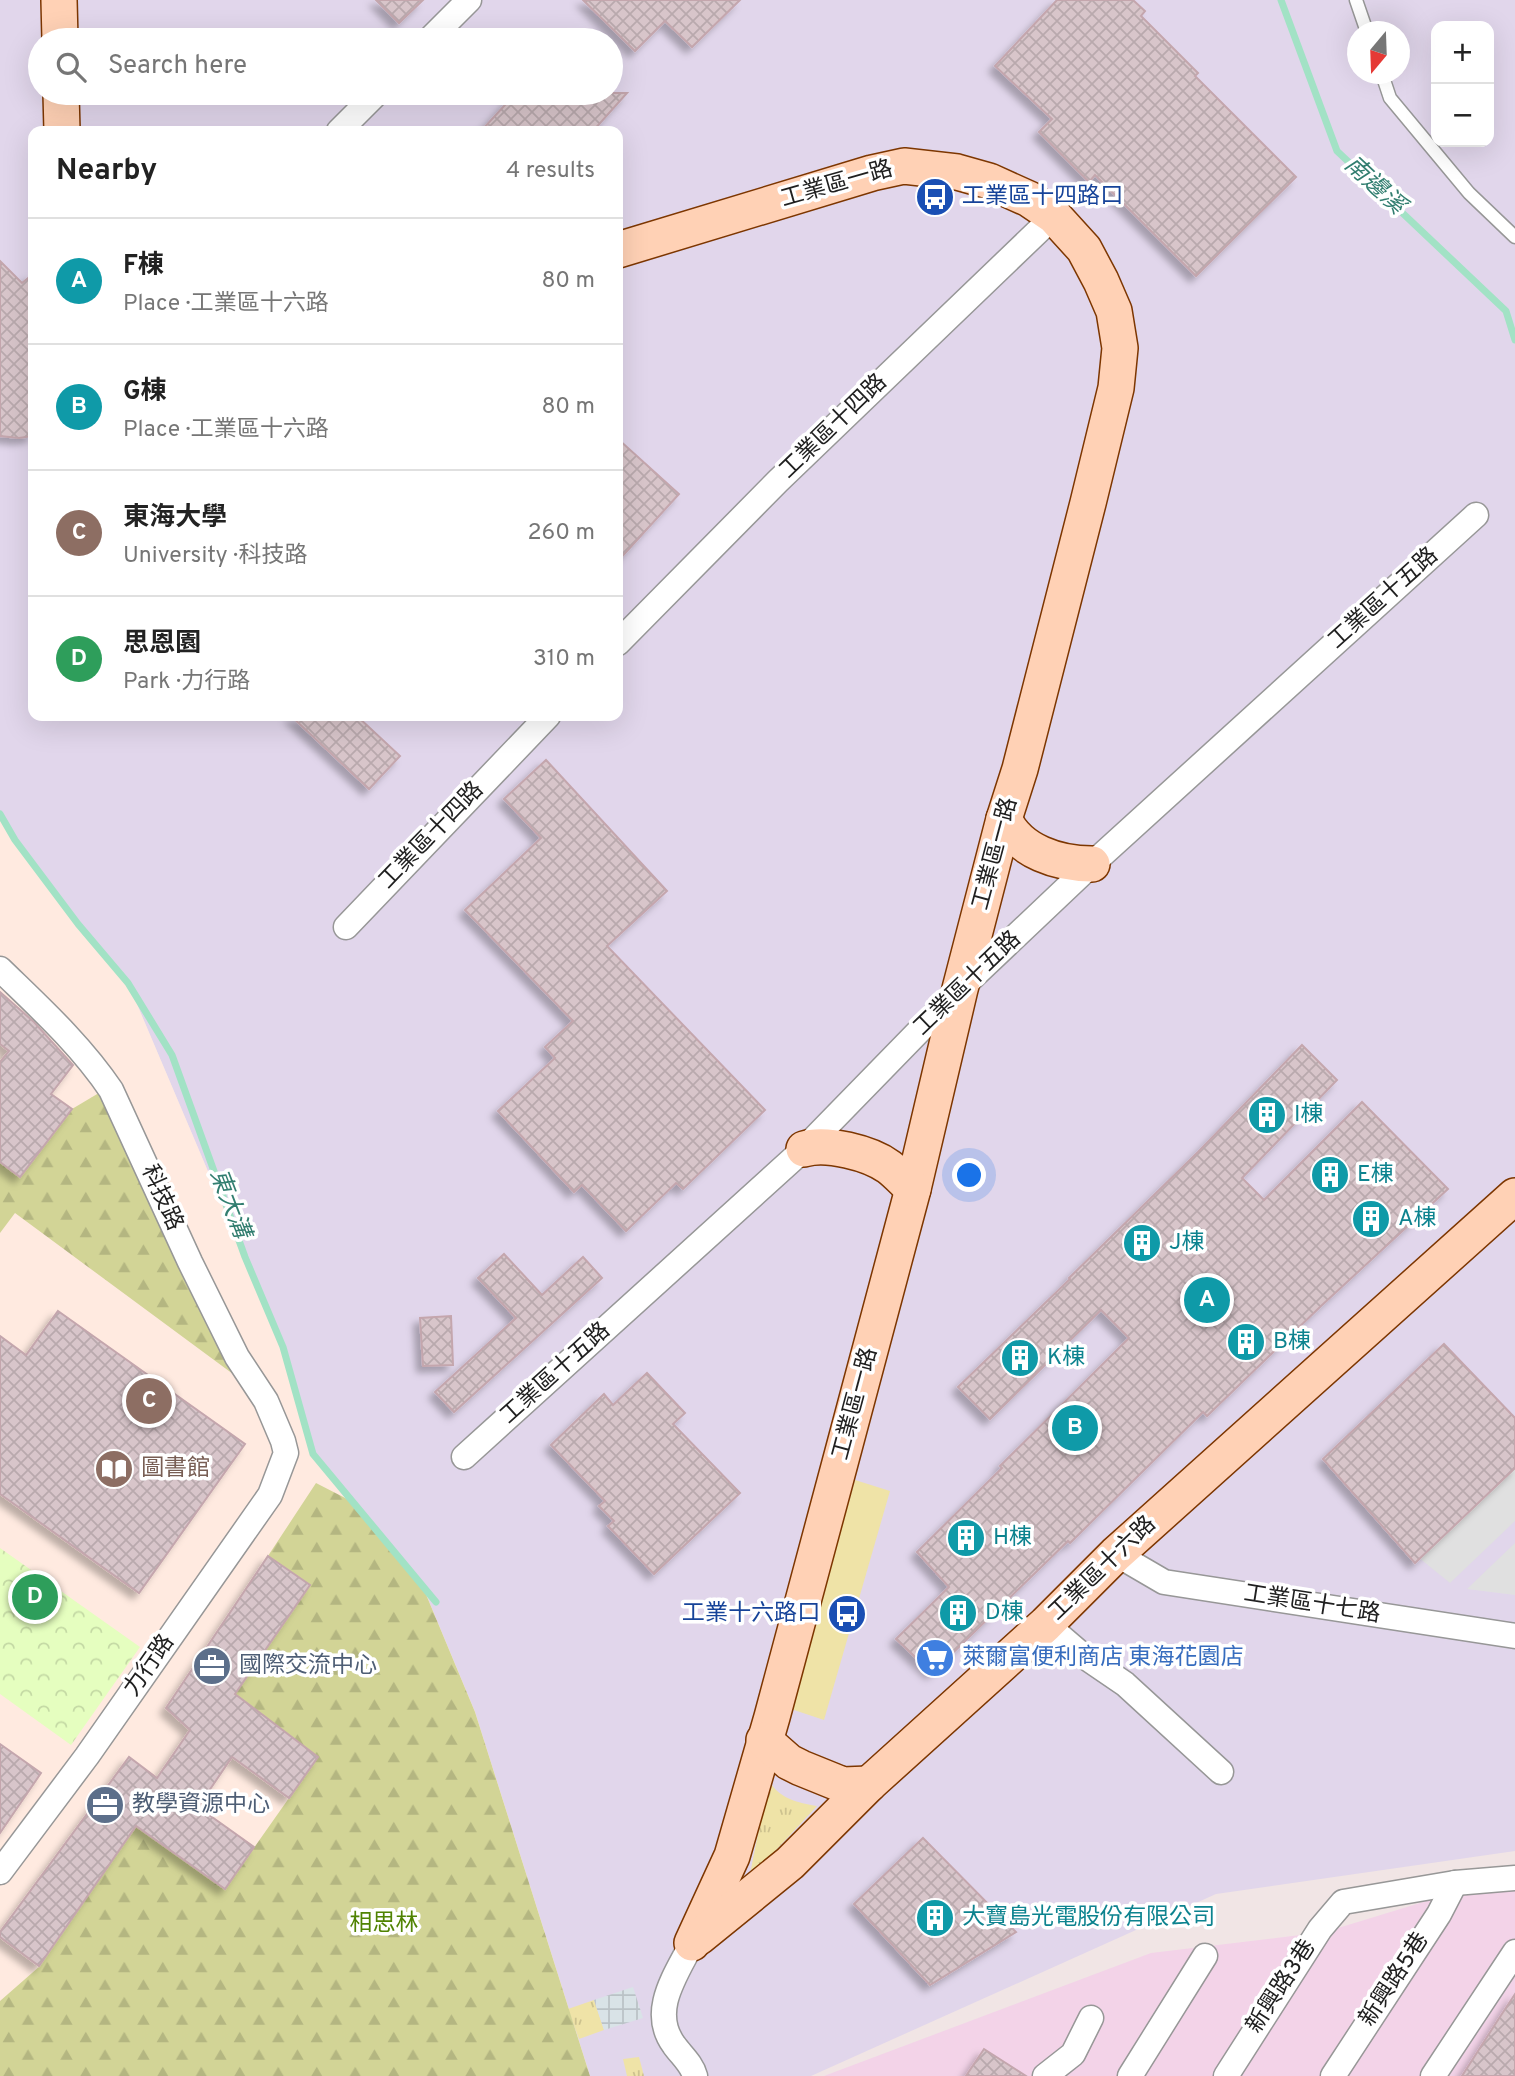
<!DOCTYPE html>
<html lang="en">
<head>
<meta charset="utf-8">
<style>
  :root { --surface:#fff; --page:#f6f6f6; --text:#222; --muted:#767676; --line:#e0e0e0; --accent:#ea580c }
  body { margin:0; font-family:Overpass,"Noto Sans TC",sans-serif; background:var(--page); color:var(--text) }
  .controls { position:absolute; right:21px; top:21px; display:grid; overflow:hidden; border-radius:14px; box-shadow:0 7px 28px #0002 }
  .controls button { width:63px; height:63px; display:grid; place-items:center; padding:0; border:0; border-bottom:2px solid var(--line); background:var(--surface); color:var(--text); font:35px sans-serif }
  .compass { position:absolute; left:1347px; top:21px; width:63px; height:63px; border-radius:50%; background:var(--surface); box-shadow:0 7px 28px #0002; rotate:199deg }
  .you { position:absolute; left:970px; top:1176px; width:24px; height:24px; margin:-18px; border:5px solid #fff; border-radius:50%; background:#1a73e8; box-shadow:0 0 0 10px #1a73e833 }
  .badge { display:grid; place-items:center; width:46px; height:46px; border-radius:50%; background:var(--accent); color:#fff; font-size:23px; font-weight:700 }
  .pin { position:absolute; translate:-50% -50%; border:4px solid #fff; box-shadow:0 2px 7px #0006 }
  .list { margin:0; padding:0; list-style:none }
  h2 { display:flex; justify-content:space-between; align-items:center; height:91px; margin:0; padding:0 28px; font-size:30px }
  h2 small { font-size:23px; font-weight:400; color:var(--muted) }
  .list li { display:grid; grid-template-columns:46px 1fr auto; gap:21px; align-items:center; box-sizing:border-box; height:126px; padding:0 28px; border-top:2px solid var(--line) }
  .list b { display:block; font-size:26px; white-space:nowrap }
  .list p { margin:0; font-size:23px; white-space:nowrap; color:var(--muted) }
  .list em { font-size:23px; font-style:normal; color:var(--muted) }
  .icon { flex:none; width:38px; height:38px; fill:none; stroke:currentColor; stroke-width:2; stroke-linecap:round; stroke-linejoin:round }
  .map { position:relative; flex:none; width:1515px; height:2076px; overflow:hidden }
  .search { position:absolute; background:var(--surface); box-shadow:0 7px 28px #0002; left:28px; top:28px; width:595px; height:77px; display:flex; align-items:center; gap:18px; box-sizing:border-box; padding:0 24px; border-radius:38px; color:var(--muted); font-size:26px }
  .panel { position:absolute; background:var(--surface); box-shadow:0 7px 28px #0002; left:28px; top:126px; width:595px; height:595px; border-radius:14px }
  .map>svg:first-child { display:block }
</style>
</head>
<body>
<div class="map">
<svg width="1515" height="2076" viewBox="0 0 1515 2076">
  <defs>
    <pattern id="grass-tufts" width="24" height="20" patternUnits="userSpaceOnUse" patternTransform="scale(1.75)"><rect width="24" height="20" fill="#efe3a7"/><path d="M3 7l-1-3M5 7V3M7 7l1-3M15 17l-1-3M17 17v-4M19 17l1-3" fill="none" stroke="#cdc28f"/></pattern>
    <pattern id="forest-firs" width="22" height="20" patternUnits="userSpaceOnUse" patternTransform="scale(1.75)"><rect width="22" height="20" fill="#d2d496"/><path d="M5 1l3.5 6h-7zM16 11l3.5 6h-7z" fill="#b4b681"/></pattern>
    <pattern id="park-crowns" width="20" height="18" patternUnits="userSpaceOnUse" patternTransform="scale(1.75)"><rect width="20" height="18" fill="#e5febf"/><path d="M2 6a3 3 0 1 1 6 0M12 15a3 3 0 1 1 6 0" fill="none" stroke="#c4d9a4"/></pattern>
    <pattern id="plaza-grid" width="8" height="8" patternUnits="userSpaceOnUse" patternTransform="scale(1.75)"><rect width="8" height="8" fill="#d9e3e7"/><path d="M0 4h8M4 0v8" fill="none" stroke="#bac2c6"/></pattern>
    <pattern id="building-cross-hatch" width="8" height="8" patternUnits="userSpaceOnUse" patternTransform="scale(1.75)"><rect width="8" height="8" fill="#d8c5ca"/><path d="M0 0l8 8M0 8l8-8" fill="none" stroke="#b9a9ad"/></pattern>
    <filter id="shadow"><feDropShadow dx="-6" dy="6" stdDeviation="3.5" flood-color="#0004"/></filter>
  </defs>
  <rect width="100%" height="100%" fill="#f1e5e5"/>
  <path fill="#f3d3e8" d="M1515 1874V2076H824L1151 1953 1325 1932Z"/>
  <path fill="#e1d6eb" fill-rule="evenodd" d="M0 0H1515V1851L1216 1894 811 2076H590L475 1712 420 1580 351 1501 313 1454 283 1348 128 983 78 924 15 840 0 814ZM1436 26H1489V142H1436ZM1358 32H1400V74H1358ZM40 40H611V93H40ZM33 131H618V716H33Z"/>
  <path fill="#ffeae0" d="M0 814 15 840 78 924 128 983 283 1348 313 1454 351 1501 420 1580 475 1712 590 2076H0Z"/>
  <g fill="url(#grass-tufts)">
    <path d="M769 1779C776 1798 799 1803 817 1806L749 1879Z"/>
    <path d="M594 2000 604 2030 579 2039 568 2009Z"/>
    <path d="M639 2057 644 2076H627L623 2059Z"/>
  </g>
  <g fill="url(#forest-firs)">
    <path d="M114 1084 275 1405 15 1213 0 1233V1162L20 1177 72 1109Z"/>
    <path d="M316 1483 351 1501 420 1580 475 1712 590 2076H0V2001L40 1966 136 1826 225 1889 289 1798 235 1694 310 1586 268 1556Z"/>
  </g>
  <path fill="url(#park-crowns)" d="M0 1548 140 1647 71 1745 0 1694Z"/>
  <path fill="#efe3a7" d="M855 1480 890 1491 824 1720 791 1709Z"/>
  <g fill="#e0e0e0">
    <path d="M1515 1468V1521L1450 1583 1418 1557Z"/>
    <path d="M1515 1543V1595L1467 1589Z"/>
  </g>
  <path fill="url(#plaza-grid)" d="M633 1987 643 2018 604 2030 594 2000Z"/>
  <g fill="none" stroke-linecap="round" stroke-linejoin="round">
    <g stroke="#a2e2c5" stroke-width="7">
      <path d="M1281 0 1337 151 1506 311 1515 340"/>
      <path d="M0 814 15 840 78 924 128 983 172 1055 245 1257 283 1347 313 1454 436 1602"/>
    </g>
  </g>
  <g fill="url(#building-cross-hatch)" stroke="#c4a6ad" stroke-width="2" filter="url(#shadow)">
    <path d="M376 0H423L399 23Z"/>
    <path d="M583 0H740L692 47 665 21 635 51Z"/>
    <path d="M1057 0H1133L1145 11 1141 16 1198 73 1195 76 1296 177 1196 276 1095 175 1089 182 1039 132 1052 119 995 66Z"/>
    <path d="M516 93H627L593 131H481Z"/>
    <path d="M0 261 22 283 33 274V436L19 438 0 436Z"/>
    <path d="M618 439 679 494 618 561Z"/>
    <path d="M291 716H357L400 756 369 789Z"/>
    <path d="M546 760 667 891 607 946 765 1110 683 1189 676 1183 626 1231 582 1185 574 1192 498 1111 555 1058 545 1047 573 1021 465 910 541 838 504 799Z"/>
    <path d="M0 992 34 1022 73 1065 51 1094 72 1109 20 1177 0 1162V1062L9 1051 0 1044Z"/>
    <path d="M1302 1045 1337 1080 1242 1178 1264 1200 1362 1102 1448 1189 1321 1306 1207 1416 1203 1412 1070 1543 1068 1541 932 1673 896 1639 949 1587 917 1552 1002 1468 1000 1466 1129 1338 1101 1310 990 1419 958 1387 1070 1279 1069 1278 1198 1152Z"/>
    <path d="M504 1254 542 1295 583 1257 602 1278 454 1412 435 1392 516 1318 478 1278Z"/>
    <path d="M58 1311 245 1444 139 1593 0 1494V1336L26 1355Z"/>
    <path d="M451 1316 453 1365 423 1366 420 1318Z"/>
    <path d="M1444 1344 1515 1418V1468L1415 1563 1323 1459Z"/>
    <path d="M647 1373 685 1413 673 1424 740 1493 654 1574 608 1526 614 1521 599 1506 605 1501 551 1445 604 1394 613 1405Z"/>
    <path d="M268 1556 310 1585 235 1694 318 1757 289 1798 232 1757 198 1807 254 1847 225 1889 136 1826 39 1966 0 1937V1932L129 1757 157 1778 190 1730 166 1708Z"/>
    <path d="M0 1744 41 1773 0 1833Z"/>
    <path d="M923 1838 1016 1932 930 1985 854 1904Z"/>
    <path d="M1515 1994V2076H1462L1496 2023Z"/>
    <path d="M984 2049 1026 2076H966Z"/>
  </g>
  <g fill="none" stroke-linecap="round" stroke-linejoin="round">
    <defs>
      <g id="lane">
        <path d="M1356 0 1367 32"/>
        <path d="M1382 74 1390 98 1469 193 1515 237"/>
      </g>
      <g id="street">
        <path d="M429 40 469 0"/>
        <path d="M339 131 377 93"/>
        <path d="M618 643 778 481 1054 216"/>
        <path d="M346 927 548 716"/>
        <path d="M0 969C39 1007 80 1044 111 1090L190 1262 237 1357 266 1401 283 1441 286 1453 270 1495 87 1756 0 1872"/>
        <path d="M464 1457 804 1149 960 989 1092 864 1476 515"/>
        <path d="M1116 1554 1164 1582 1515 1636"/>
        <path d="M1046 1624 1081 1654 1125 1684 1221 1772"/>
        <path d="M692 1943C676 1975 649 2011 674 2045 681 2055 692 2064 695 2076"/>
        <path d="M1045 2076 1073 2054 1091 2018"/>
        <path d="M1130 2076 1205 1956"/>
        <path d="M1226 2076 1320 1929 1343 1902 1455 1883 1515 1878"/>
        <path d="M1333 2076 1439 1914 1455 1883"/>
        <path d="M1433 2076 1515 1952"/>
      </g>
      <g id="secondary">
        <path d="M59 0 60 40"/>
        <path d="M61 93 62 131"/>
        <path d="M618 250 872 173 904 166 957 172 989 181 1011 191 1029 199 1054 216 1084 249 1101 281 1114 311 1120 348 1116 388 1088 503 1020 769 1004 819 960 989 913 1189 840 1463 772 1717 732 1856 692 1943"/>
        <path d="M1004 819C1019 852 1059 864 1092 864"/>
        <path d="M804 1149C826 1142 870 1153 889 1167 897 1173 905 1182 913 1189"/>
        <path d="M764 1740 789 1762 801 1768 843 1785 869 1784"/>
        <path d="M699 1937 790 1863 869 1784 1046 1624 1116 1554 1515 1196"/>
      </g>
    </defs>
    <use href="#lane" stroke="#979797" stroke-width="15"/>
    <use href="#street" stroke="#979797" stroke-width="27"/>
    <use href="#secondary" stroke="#7d3600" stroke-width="38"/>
    <use href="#lane" stroke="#fff" stroke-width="12"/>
    <use href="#street" stroke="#fff" stroke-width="24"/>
    <use href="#secondary" stroke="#ffd1b5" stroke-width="35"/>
  </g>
  <defs>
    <symbol id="bus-disc" viewBox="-11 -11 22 22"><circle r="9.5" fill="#1a4fb4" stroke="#fff"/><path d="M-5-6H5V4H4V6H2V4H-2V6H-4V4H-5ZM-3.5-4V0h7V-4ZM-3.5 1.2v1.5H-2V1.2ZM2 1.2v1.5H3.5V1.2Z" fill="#fff"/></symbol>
    <symbol id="building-disc" viewBox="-11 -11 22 22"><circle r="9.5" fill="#0f9aa8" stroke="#fff"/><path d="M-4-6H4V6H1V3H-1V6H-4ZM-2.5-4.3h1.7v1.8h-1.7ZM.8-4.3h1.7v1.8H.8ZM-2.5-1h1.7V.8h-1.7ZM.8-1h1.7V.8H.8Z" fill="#fff"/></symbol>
    <symbol id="library-disc" viewBox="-11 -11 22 22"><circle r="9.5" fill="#8d6e63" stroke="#fff"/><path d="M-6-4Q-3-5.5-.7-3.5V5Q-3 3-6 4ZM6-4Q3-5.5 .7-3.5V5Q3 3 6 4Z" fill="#fff"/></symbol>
    <symbol id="supermarket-disc" viewBox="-11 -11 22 22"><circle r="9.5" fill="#3f7fe0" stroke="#fff"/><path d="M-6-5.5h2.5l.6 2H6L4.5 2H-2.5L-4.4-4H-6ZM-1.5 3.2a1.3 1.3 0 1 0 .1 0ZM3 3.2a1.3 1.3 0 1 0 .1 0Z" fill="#fff"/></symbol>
    <symbol id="office-disc" viewBox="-11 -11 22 22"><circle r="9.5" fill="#5c6f8a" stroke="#fff"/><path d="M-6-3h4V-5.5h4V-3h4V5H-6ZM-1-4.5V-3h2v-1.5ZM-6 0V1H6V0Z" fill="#fff"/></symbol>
  </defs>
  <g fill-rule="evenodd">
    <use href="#bus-disc" x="913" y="175" width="44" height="44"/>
    <use href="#building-disc" x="1245" y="1093" width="44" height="44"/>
    <use href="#building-disc" x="1308" y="1153" width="44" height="44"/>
    <use href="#building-disc" x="1349" y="1197" width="44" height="44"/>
    <use href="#building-disc" x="1120" y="1221" width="44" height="44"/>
    <use href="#building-disc" x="1224" y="1320" width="44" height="44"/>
    <use href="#building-disc" x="998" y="1336" width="44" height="44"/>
    <use href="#library-disc" x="92" y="1447" width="44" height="44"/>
    <use href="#building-disc" x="944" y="1516" width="44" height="44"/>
    <use href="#building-disc" x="936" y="1591" width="44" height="44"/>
    <use href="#bus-disc" x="825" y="1592" width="44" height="44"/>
    <use href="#supermarket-disc" x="913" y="1636" width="44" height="44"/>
    <use href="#office-disc" x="190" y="1644" width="44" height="44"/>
    <use href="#office-disc" x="83" y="1783" width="44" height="44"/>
    <use href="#building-disc" x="913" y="1896" width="44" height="44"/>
  </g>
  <g text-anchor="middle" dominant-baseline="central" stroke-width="7" stroke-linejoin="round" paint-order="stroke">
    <g font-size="23" fill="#202020" stroke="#fff">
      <text transform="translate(837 185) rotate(-16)">工業區一路</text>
      <text transform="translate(834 427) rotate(-44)">工業區十四路</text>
      <text transform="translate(1384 599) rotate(-42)">工業區十五路</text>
      <text transform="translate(432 836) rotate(-46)">工業區十四路</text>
      <text transform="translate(996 854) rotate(-75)">工業區一路</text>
      <text transform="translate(968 984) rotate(-44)">工業區十五路</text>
      <text transform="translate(161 1198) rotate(66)">科技路</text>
      <text transform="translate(556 1374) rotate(-42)">工業區十五路</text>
      <text transform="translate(856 1404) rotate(-75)">工業區一路</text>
      <text transform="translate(1103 1569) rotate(-44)">工業區十六路</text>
      <text transform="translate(1312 1605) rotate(9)">工業區十七路</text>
      <text transform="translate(150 1666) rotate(-55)">力行路</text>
      <text transform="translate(1395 1980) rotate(-57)">新興路5巷</text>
      <text transform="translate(1282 1987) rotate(-57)">新興路3巷</text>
    </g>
    <g font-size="23" fill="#164399" stroke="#fff" text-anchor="start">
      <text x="962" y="197">工業區十四路口</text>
      <text x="820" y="1614" text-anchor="end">工業十六路口</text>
    </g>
    <g font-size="23" fill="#0d838f" stroke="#fff" text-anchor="start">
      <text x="1294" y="1115">I棟</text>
      <text x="1357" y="1175">E棟</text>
      <text x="1398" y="1219">A棟</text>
      <text x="1169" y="1243">J棟</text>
      <text x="1273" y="1342">B棟</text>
      <text x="1047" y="1358">K棟</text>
      <text x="993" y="1538">H棟</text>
      <text x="985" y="1613">D棟</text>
      <text x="962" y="1918">大寶島光電股份有限公司</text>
    </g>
    <g font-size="23" fill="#785e54" stroke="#fff" text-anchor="start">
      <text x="141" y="1469">圖書館</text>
    </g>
    <g font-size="23" fill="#366cbe" stroke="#fff" text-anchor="start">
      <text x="962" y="1658">萊爾富便利商店 東海花園店</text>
    </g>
    <g font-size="23" fill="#4e5e75" stroke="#fff" text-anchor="start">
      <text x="239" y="1666">國際交流中心</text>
      <text x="132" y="1805">教學資源中心</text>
    </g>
    <g font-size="23" fill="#508303" stroke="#fff">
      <text x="384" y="1924">相思林</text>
    </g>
    <g font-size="24" font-style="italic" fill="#327e70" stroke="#fff">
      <text transform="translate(1374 186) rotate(43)">南邊溪</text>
      <text transform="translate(229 1204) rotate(69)">東大溝</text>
    </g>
  </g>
</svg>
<div class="controls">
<button>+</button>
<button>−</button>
</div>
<svg class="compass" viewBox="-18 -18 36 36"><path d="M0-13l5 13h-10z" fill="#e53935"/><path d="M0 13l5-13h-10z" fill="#767676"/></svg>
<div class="you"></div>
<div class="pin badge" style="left:1207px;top:1300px;background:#0f9aa8">A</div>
<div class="pin badge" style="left:1075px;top:1428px;background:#0f9aa8">B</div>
<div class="pin badge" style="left:149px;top:1401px;background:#8d6e63">C</div>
<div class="pin badge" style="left:35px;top:1597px;background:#2e9e5b">D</div>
<div class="search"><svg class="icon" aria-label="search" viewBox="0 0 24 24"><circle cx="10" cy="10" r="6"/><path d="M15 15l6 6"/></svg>Search here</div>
<section class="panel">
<h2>Nearby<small>4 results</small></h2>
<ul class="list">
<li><span class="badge" style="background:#0f9aa8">A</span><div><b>F棟</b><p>Place · 工業區十六路</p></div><em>80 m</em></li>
<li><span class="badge" style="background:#0f9aa8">B</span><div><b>G棟</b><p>Place · 工業區十六路</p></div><em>80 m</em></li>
<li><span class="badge" style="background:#8d6e63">C</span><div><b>東海大學</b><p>University · 科技路</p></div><em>260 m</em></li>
<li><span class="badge" style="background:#2e9e5b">D</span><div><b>思恩園</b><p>Park · 力行路</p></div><em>310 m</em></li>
</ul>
</section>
</div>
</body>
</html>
